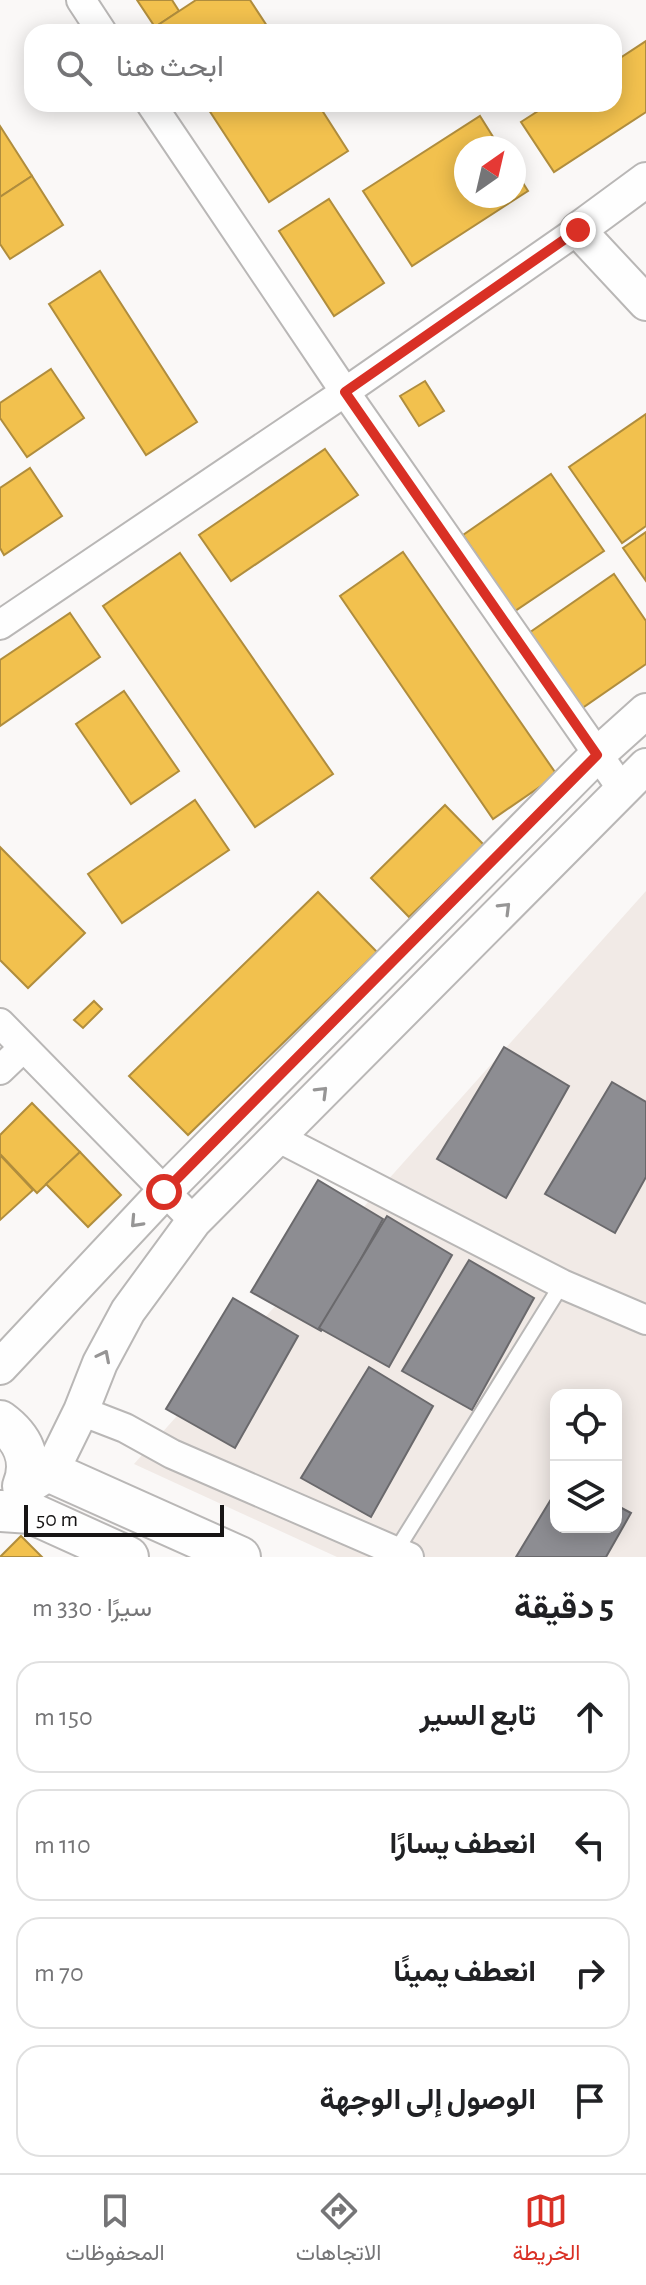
<!DOCTYPE html>
<html lang="ar">
<head>
<meta charset="utf-8">
<style>
  :root { --surface:#fff; --page:#f2f2f2; --text:#202124; --muted:#757577; --line:#e0e0e0; --accent:#d93025 }
  body { margin:0; font-family:"Alegreya Sans",Vazirmatn,sans-serif; background:var(--page); color:var(--text); direction:rtl }
  .controls { position:absolute; right:24px; bottom:24px; display:grid; overflow:hidden; border-radius:16px; box-shadow:0 4px 20px #0003 }
  .controls button { width:72px; height:72px; display:grid; place-items:center; padding:0; border:0; border-bottom:2px solid var(--line); background:var(--surface); color:var(--text); font:40px sans-serif }
  .compass { position:absolute; left:454px; top:136px; width:72px; height:72px; border-radius:50%; background:var(--surface); box-shadow:0 4px 20px #0003; rotate:34deg }
  .scale { position:absolute; left:24px; bottom:20px; width:200px; box-sizing:border-box; padding-left:8px; border:4px solid #171515; border-top:0; font-size:22px; line-height:28px; white-space:nowrap; color:#171515; -webkit-text-stroke:6px #fff; paint-order:stroke }
  .stop { position:absolute; width:24px; height:24px; margin:-18px; border:6px solid #d93025; border-radius:50%; background:#fff }
  .stop.end { background:#d93025; border-color:#fff; box-shadow:0 2px 8px #0008 }
  .list { margin:0; padding:0; list-style:none }
  h2 { display:flex; justify-content:space-between; align-items:center; height:104px; margin:0; padding:0 32px; font-size:34px }
  h2 small { font-size:26px; font-weight:400; color:var(--muted) }
  .list li { display:grid; grid-template-columns:52px 1fr auto; gap:24px; align-items:center; box-sizing:border-box; height:112px; margin:0 16px 16px; padding:0 16px; border:2px solid var(--line); border-radius:24px }
  .list b { display:block; font-size:30px; white-space:nowrap }
  .list em { font-size:26px; font-style:normal; color:var(--muted) }
  .icon { flex:none; width:44px; height:44px; fill:none; stroke:currentColor; stroke-width:2; stroke-linecap:round; stroke-linejoin:round }
  .map { position:relative; flex:none; width:646px; height:1557px; overflow:hidden; direction:ltr }
  .search { position:absolute; background:var(--surface); box-shadow:0 4px 20px #0003; left:24px; right:24px; top:24px; height:88px; display:flex; align-items:center; gap:20px; box-sizing:border-box; padding:0 28px; border-radius:24px; color:var(--muted); font-size:30px }
  .sheet { height:616px; background:var(--surface) }
  nav { display:flex; justify-content:space-around; align-items:center; box-sizing:border-box; height:112px; border-top:2px solid var(--line); background:var(--surface); font-size:22px; color:var(--muted) }
  nav a { display:grid; justify-items:center; gap:4px }
  nav .on { color:var(--accent) }
  .map>svg:first-child { display:block }
</style>
</head>
<body>
<div class="map">
<svg width="646" height="1557" viewBox="0 0 646 1557">
  <rect width="100%" height="100%" fill="#faf8f7"/>
  <path fill="#f1eae6" fill-rule="evenodd" d="M646 891V1557H337L134 1464ZM556 1395H616V1527H556Z"/>
  <g fill="#f2c14e" stroke="#b08d3d" stroke-width="2">
    <path d="M137 0H172L179 11 155 27Z"/>
    <path d="M196 0H250L271 32H158L155 27Z"/>
    <path d="M646 41V112L554 172 521 122 549 104H614V62Z"/>
    <path d="M205 104H318L348 151 269 202Z"/>
    <path d="M480 116 500 148H466V196H514V169L528 191 412 266 363 191Z"/>
    <path d="M0 126 32 176 0 197Z"/>
    <path d="M32 176 63 225 10 259 0 244V197Z"/>
    <path d="M329 199 384 283 334 316 279 231Z"/>
    <path d="M100 271 197 422 146 455 49 304Z"/>
    <path d="M51 369 84 418 27 457 0 418V403Z"/>
    <path d="M425 381 444 411 419 426 400 396Z"/>
    <path d="M646 414V526L622 543 569 467Z"/>
    <path d="M325 449 358 495 231 581 199 535Z"/>
    <path d="M30 468 62 516 4 555 0 548V488Z"/>
    <path d="M551 474 604 551 515 611 463 535Z"/>
    <path d="M646 532V581L623 548Z"/>
    <path d="M403 552 557 775 493 819 340 596Z"/>
    <path d="M180 553 333 774 255 827 103 606Z"/>
    <path d="M614 574 646 621V664L578 711 526 635Z"/>
    <path d="M70 613 100 657 0 726V660Z"/>
    <path d="M124 691 179 771 131 804 76 724Z"/>
    <path d="M195 800 229 850 122 923 88 874Z"/>
    <path d="M445 805 484 845 409 917 371 878Z"/>
    <path d="M0 847 85 933 28 988 0 960Z"/>
    <path d="M318 892 377 952 188 1135 129 1076Z"/>
    <path d="M94 1001 102 1009 83 1028 74 1020Z"/>
    <path d="M32 1103 80 1152 37 1193 0 1154V1135Z"/>
    <path d="M80 1152 121 1195 88 1227 46 1184Z"/>
    <path d="M0 1155 33 1190 0 1220Z"/>
    <path d="M21 1536 42 1557H0Z"/>
  </g>
  <g fill="#8d8d92" stroke="#6a696c" stroke-width="2">
    <path d="M504 1047 569 1086 506 1198 437 1159Z"/>
    <path d="M612 1082 646 1102V1177L615 1233 545 1194Z"/>
    <path d="M318 1180 383 1219 321 1331 251 1292Z"/>
    <path d="M387 1216 452 1255 389 1367 319 1328Z"/>
    <path d="M469 1260 534 1298 472 1410 402 1371Z"/>
    <path d="M233 1298 298 1336 235 1448 166 1409Z"/>
    <path d="M369 1367 433 1406 371 1517 301 1478Z"/>
    <path d="M556 1491V1527H616V1505L631 1513 606 1557H516Z"/>
  </g>
  <g fill="none" stroke-linecap="round" stroke-linejoin="round">
    <defs>
      <path id="service" d="M396 1551 562 1284"/>
      <g id="minor">
        <path d="M81 0 102 32"/>
        <path d="M151 104 345 392 622 789"/>
        <path d="M0 625 345 392 578 230"/>
        <path d="M0 1023 194 1221"/>
        <path d="M0 1070 23 1048"/>
        <path d="M277 1137 562 1284 646 1320"/>
        <path d="M81 1411 125 1428 172 1454 409 1557"/>
      </g>
      <g id="tertiary">
        <path d="M646 180 578 230 646 303"/>
        <path d="M0 1367 164 1192 597 755 646 711"/>
        <path d="M29 1486 51 1472 81 1411 100 1363 128 1311 194 1221 646 766"/>
      </g>
      <g id="secondary">
        <path d="M0 1421C22 1437 34 1459 23 1486"/>
        <path d="M28 1462 240 1557"/>
        <path d="M1 1511 31 1513 128 1557"/>
      </g>
    </defs>
    <use href="#service" stroke="#b9b7b6" stroke-width="18"/>
    <use href="#minor" stroke="#b9b7b6" stroke-width="32"/>
    <use href="#tertiary" stroke="#b9b7b6" stroke-width="38"/>
    <use href="#secondary" stroke="#b9b7b6" stroke-width="44"/>
    <use href="#service" stroke="#fefefe" stroke-width="14"/>
    <use href="#minor" stroke="#fefefe" stroke-width="28"/>
    <use href="#tertiary" stroke="#fefefe" stroke-width="34"/>
    <use href="#secondary" stroke="#fefefe" stroke-width="40"/>
  </g>
  <defs><path id="oneway-chevron" d="M-2-3.5L2.5 0L-2 3.5" fill="none" stroke-width="1.6" stroke-linecap="round" stroke-linejoin="round" transform="scale(2)"/></defs>
  <g stroke="#969595">
    <use href="#oneway-chevron" transform="translate(505 908) rotate(-45)"/>
    <use href="#oneway-chevron" transform="translate(322 1092) rotate(-45)"/>
    <use href="#oneway-chevron" transform="translate(136 1222) rotate(133)"/>
    <use href="#oneway-chevron" transform="translate(104 1356) rotate(-63)"/>
  </g>
  <g fill="none" stroke-linecap="round" stroke-linejoin="round">
    <path stroke="#d93025" stroke-width="10" d="M164 1192 597 755 345 392 578 230"/>
  </g>
</svg>
<div class="controls">
<button><svg class="icon" aria-label="locate" viewBox="0 0 24 24"><circle cx="12" cy="12" r="6"/><path d="M12 2v4M12 18v4M2 12h4M18 12h4"/></svg></button>
<button><svg class="icon" aria-label="layers" viewBox="0 0 24 24"><path d="M12 4l9 5-9 5-9-5zM3 14l9 5 9-5"/></svg></button>
</div>
<svg class="compass" viewBox="-18 -18 36 36"><path d="M0-13l5 13h-10z" fill="#e53935"/><path d="M0 13l5-13h-10z" fill="#757577"/></svg>
<div class="scale">50 m</div>
<div class="stop" style="left:164px;top:1192px"></div>
<div class="stop end" style="left:578px;top:230px"></div>
<div class="search"><svg class="icon" aria-label="search" viewBox="0 0 24 24"><circle cx="10" cy="10" r="6"/><path d="M15 15l6 6"/></svg>ابحث هنا</div>
</div>
<section class="sheet">
<h2>5 دقيقة<small>سيرًا · 330 m</small></h2>
<ul class="list">
<li><svg class="icon" aria-label="ahead" viewBox="0 0 24 24"><path d="M12 20V5M6 11l6-6 6 6"/></svg><div><b>تابع السير</b></div><em>150 m</em></li>
<li><svg class="icon" aria-label="left" viewBox="0 0 24 24"><path d="M17 20v-9H6M10 6l-5 5 5 5"/></svg><div><b>انعطف يسارًا</b></div><em>110 m</em></li>
<li><svg class="icon" aria-label="right" viewBox="0 0 24 24"><path d="M7 20v-9h11M14 6l5 5-5 5"/></svg><div><b>انعطف يمينًا</b></div><em>70 m</em></li>
<li><svg class="icon" aria-label="arrive" viewBox="0 0 24 24"><path d="M6 21V4h12l-3 4 3 4H6"/></svg><div><b>الوصول إلى الوجهة</b></div></li>
</ul>
</section>
<nav>
<a class="on"><svg class="icon" aria-label="map" viewBox="0 0 24 24"><path d="M3 6l6-2 6 2 6-2v14l-6 2-6-2-6 2zM9 4v14M15 6v14"/></svg>الخريطة</a>
<a><svg class="icon" aria-label="directions" viewBox="0 0 24 24"><path d="M12 3l9 9-9 9-9-9zM9 14v-3h6M13 9l2 2-2 2"/></svg>الاتجاهات</a>
<a><svg class="icon" aria-label="saved" viewBox="0 0 24 24"><path d="M7 4h10v16l-5-4-5 4z"/></svg>المحفوظات</a>
</nav>
</body>
</html>
